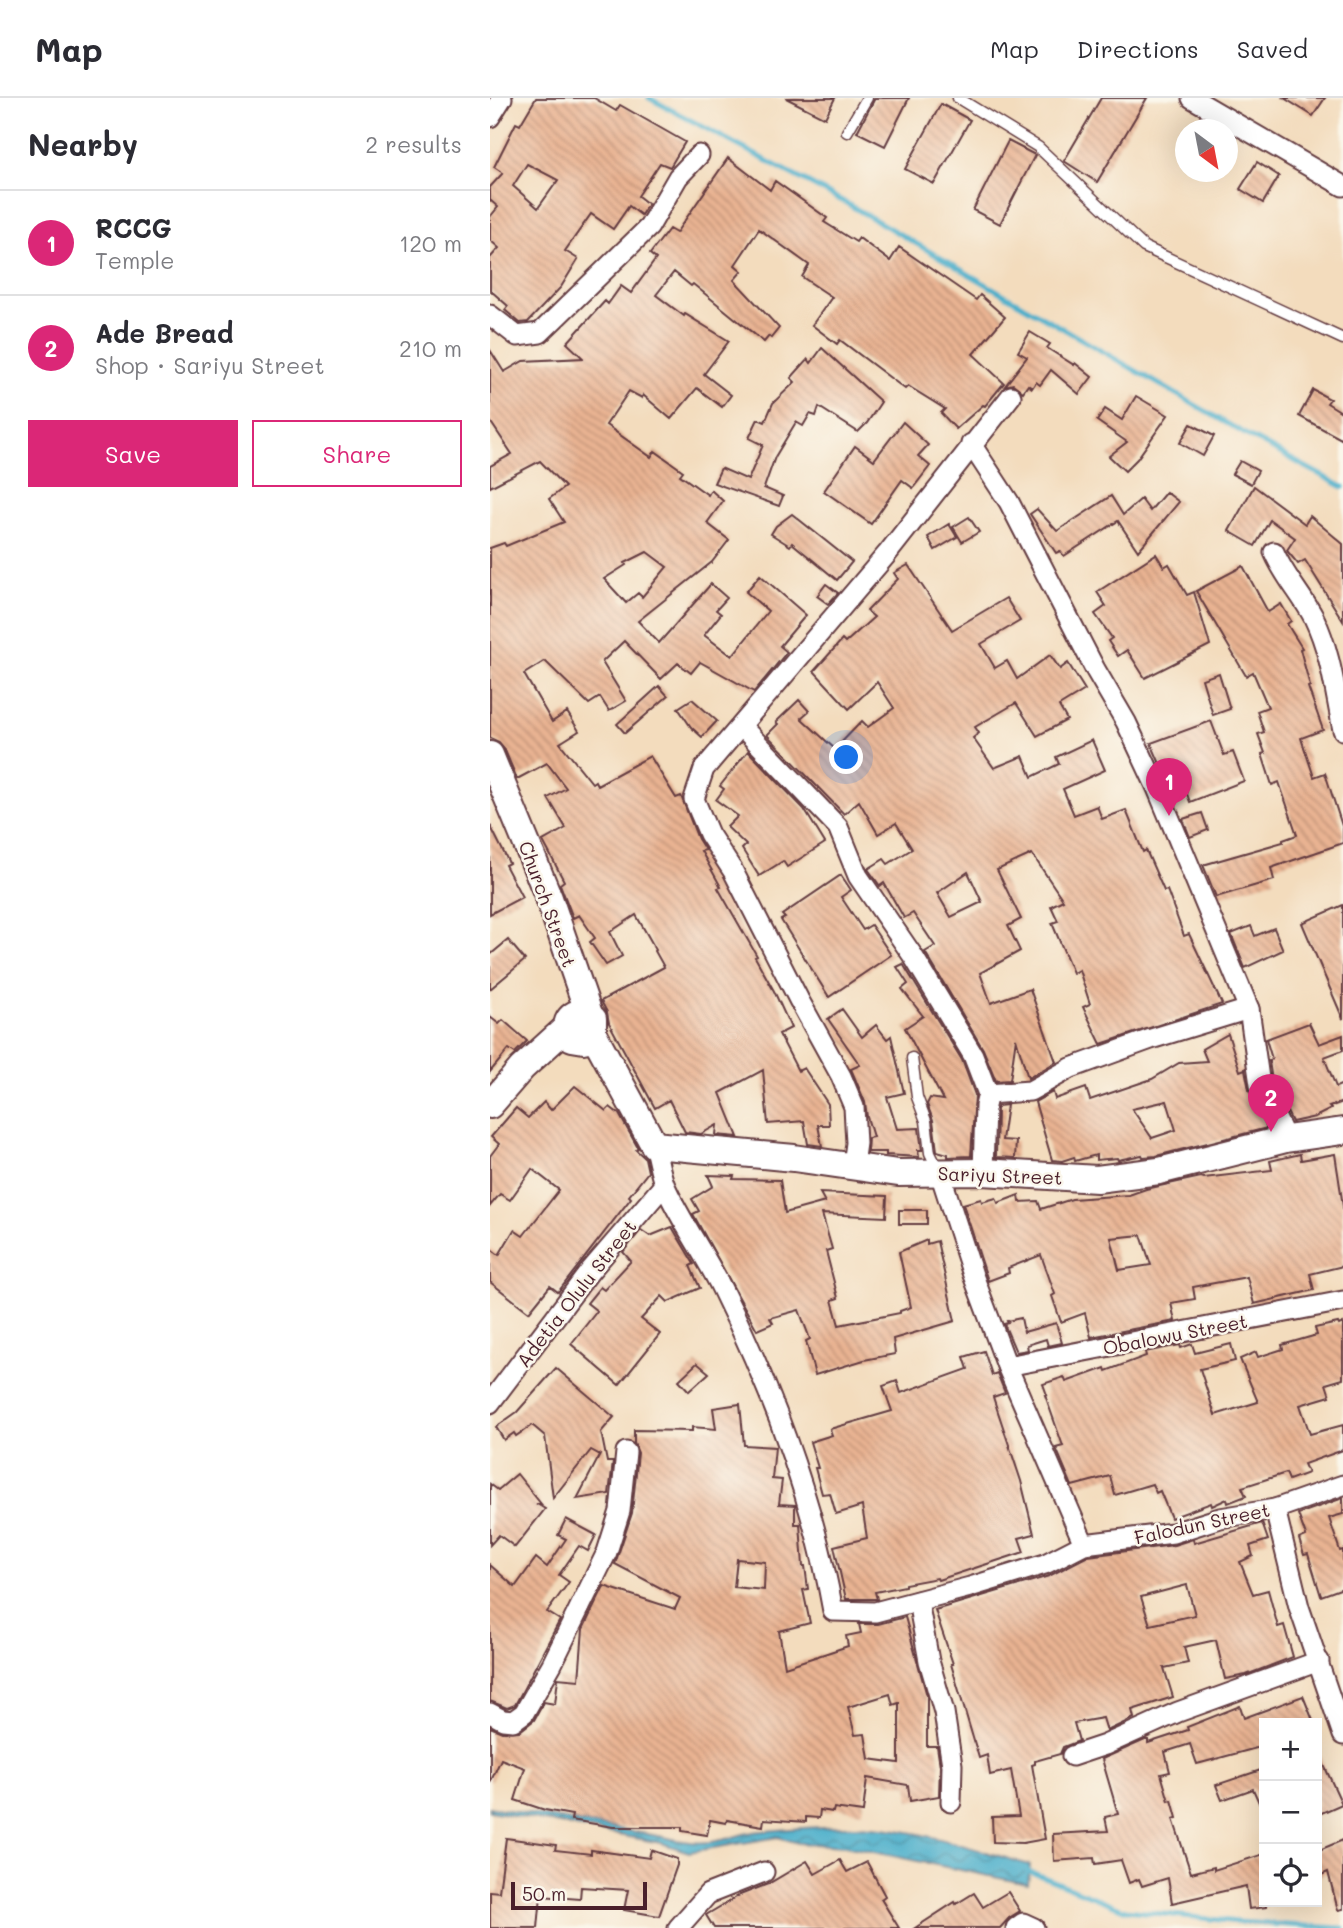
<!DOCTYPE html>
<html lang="en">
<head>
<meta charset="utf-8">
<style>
  :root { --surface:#fff; --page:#f7f7f7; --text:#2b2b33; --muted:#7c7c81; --line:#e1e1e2; --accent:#db2777 }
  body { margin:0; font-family:Mali,sans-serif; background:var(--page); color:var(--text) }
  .controls { position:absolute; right:21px; bottom:21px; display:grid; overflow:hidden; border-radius:0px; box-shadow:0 7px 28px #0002 }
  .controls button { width:63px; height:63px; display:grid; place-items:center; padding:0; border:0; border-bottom:2px solid var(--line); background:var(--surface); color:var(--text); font:35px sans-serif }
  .compass { position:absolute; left:685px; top:21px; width:63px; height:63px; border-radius:50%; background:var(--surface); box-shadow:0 7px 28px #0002; rotate:148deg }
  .scale { position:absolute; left:21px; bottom:18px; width:136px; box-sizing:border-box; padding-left:7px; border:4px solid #4a1f2b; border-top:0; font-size:19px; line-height:24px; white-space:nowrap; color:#4a1f2b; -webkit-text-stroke:5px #fbf7ec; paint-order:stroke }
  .you { position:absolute; left:357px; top:660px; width:24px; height:24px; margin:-18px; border:5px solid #fff; border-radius:50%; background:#1a73e8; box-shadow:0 0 0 10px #1a73e833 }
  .badge { display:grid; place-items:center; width:46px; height:46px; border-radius:50%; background:var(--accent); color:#fff; font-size:23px; font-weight:700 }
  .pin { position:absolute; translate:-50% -58px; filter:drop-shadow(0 2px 4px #0008) }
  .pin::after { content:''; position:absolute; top:37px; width:24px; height:21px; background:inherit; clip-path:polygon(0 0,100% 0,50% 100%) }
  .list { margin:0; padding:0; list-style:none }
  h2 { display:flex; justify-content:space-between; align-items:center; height:91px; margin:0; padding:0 28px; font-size:30px }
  h2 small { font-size:23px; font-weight:400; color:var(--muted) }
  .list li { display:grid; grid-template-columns:46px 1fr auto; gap:21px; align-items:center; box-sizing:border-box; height:105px; padding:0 28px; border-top:2px solid var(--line) }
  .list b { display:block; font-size:26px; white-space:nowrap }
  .list p { margin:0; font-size:23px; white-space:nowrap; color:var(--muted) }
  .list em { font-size:23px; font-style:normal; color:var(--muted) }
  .actions { display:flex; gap:14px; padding:21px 28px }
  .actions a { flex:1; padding:16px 0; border:2px solid var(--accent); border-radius:0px; text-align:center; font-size:24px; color:var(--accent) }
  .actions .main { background:var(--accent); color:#fff }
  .icon { flex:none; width:38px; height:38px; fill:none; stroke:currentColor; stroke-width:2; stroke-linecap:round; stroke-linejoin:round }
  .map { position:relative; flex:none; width:853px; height:1830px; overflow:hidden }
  header { display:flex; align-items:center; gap:42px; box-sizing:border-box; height:98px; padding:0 35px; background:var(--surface); border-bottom:2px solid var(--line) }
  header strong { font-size:33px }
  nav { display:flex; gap:38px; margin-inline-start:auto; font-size:24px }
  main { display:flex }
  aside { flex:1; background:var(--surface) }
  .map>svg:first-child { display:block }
</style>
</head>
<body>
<header>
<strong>Map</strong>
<nav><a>Map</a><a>Directions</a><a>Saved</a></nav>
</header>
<main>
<aside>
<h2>Nearby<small>2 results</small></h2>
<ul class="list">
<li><span class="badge">1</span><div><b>RCCG</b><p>Temple</p></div><em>120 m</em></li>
<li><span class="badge">2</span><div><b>Ade Bread</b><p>Shop · Sariyu Street</p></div><em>210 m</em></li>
</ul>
<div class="actions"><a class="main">Save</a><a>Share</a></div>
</aside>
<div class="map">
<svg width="853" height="1830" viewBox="0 0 853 1830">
  <defs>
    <pattern id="water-waves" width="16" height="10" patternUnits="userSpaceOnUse" patternTransform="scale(1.75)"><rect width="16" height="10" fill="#4aaeca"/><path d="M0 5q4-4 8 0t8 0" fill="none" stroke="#408da4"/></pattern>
    <pattern id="building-back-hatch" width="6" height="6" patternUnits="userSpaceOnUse" patternTransform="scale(1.75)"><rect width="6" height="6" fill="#e9b392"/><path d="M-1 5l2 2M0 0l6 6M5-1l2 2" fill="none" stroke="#bf9177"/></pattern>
  </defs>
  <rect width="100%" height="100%" fill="#fbf7ec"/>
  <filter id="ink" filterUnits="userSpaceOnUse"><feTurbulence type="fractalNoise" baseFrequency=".0143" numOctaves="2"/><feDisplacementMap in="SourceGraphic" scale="14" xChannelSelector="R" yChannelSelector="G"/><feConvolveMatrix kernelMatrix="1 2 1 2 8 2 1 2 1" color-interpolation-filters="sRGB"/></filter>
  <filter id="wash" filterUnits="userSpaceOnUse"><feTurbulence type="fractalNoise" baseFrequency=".00686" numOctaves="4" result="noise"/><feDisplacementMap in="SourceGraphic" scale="28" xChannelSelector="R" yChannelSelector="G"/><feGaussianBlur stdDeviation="1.57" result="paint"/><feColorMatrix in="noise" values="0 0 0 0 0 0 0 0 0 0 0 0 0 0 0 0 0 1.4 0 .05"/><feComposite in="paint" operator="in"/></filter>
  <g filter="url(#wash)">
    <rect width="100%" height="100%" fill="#f3dcbd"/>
    <path fill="url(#water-waves)" stroke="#4a667a" stroke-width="2" d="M0 1709 174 1739C194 1744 212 1747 232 1742 242 1740 252 1736 263 1734 293 1731 323 1729 353 1728 418 1726 478 1750 540 1767L538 1786 355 1748 308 1745 288 1739 199 1754 171 1745 0 1713Z"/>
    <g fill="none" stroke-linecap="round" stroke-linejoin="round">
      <g stroke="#4aaeca" stroke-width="5">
        <path d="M159 0 356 105 762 340 853 389"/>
        <path d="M536 1772 636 1812 748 1824 853 1830"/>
      </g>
    </g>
    <g id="blocks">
      <g fill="url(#building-back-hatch)" fill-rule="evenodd">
        <path d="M46 0H104L126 13 130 7 195 44 180 69 170 65 148 98 158 106 151 117 139 108 123 131 101 116 75 153 88 161 71 189 38 224 30 225 15 212 18 208 0 192V160L9 150 0 142V119L8 109 0 102V89L13 75 4 69 26 25 30 27ZM37 66 68 82 48 110 23 88Z"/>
        <path d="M296 0H345L335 20Z"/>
        <path d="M385 0H419L395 48 367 34Z"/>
        <path d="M611 0H657L607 84 574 63Z"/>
        <path d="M794 0H835L823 18Z"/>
        <path d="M451 6 480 22 444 86 415 71Z"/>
        <path d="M518 43 545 57 510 126 483 112Z"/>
        <path d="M238 60 280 92 285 83 337 120 334 124 366 144 369 140 400 163 409 149 486 202 490 197 515 219 483 256 514 285 495 308 493 307 466 331 451 315 455 311 418 288 415 291 350 242 347 246 322 227 342 199 312 179 319 167 269 131 245 167 252 173 244 182 289 230 281 240 279 238 274 244 203 186 201 188 184 174 166 197 194 218 195 216 239 243 214 276 241 297 232 309 207 290 181 321 153 297 152 300 139 293 116 327 161 359 165 353 193 373 190 377 218 397 221 392 233 403 217 425 239 442 222 464 148 523 169 545 221 486 237 500 226 512 231 516 214 537 242 558 278 513 256 494 270 477 316 517 290 548 297 554 264 594 210 564 201 575 188 565 171 581 134 543 112 564 136 603 119 613 110 599 99 606 55 563 34 576 62 624 77 614 89 633 70 645 102 685 105 683 107 687 160 658 186 700 191 698 208 741 215 752 211 753 231 789 228 790 267 858 265 859 284 893 301 930 289 936 308 973 314 970 338 1006 339 1027H328L332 1048 318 1046 314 1023 278 1026 273 972 230 995 248 1039 226 1037 227 1027 211 1036 195 1034 179 1002 165 1010 119 925 117 914 111 903 174 869 165 853 166 852 146 817 120 834 132 858 116 867 100 844 105 840 89 817 83 820 70 786 74 783 53 743 76 730 58 700 76 690 57 665 27 681 14 650 9 644 0 640V450L14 445 16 448 74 424 59 401 75 389 50 363 0 389V368L22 356 0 323V252L14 274 33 263 93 260 77 245 115 203 118 206 131 188 141 195 166 161 160 156 179 131 186 135ZM157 454 177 469 152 499 148 495 136 505 114 481 136 467 135 465Z"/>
        <path d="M767 64 789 78 773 105 750 91Z"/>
        <path d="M540 234 560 246 557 250 584 267 585 265 602 279 589 296 561 272 550 287 546 284 542 290 538 287 533 294 523 286 515 288 537 259 528 254Z"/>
        <path d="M332 250 391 304 377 325 368 334 329 309 326 318 320 316 313 328 306 324 285 359 274 390 293 398 289 408 224 385 231 370 258 382 273 347 259 340 268 321 275 324 283 305 305 284 301 280 318 261 321 265Z"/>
        <path d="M823 292 840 301 837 305 853 315V342L809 318Z"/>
        <path d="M646 298 678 317 647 361 635 373 619 358 637 344 607 323 615 311 632 322Z"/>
        <path d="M413 324 438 347 428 358 440 368 423 390 412 382 381 426 334 393 365 348 384 362Z"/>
        <path d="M701 326 724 338 713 358 690 345Z"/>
        <path d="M750 363 768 373 761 386 742 376Z"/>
        <path d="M764 388 815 426 820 418 853 446V523L815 462 808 466 798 454 797 452 805 440 780 422 765 448 739 433Z"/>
        <path d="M676 394 689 404 648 453 628 423 574 458 570 453 566 455 540 416 547 411 567 433 621 398 633 417 651 401 660 413Z"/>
        <path d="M302 416 362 464 347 482 302 445 300 448 281 436 286 428Z"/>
        <path d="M479 419 489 434 472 444 463 429Z"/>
        <path d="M459 426 467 439 445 452 438 439Z"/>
        <path d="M666 456 674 469 679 466 697 497 704 494 720 547 655 580 637 552 628 558 618 543 622 540 605 516 616 508 607 494Z"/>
        <path d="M418 467 462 532 516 500 530 523 491 546 505 570 517 563 527 581 560 557 570 571 578 565 595 592 569 608 577 622 547 638 526 605 485 629 489 635 483 640 504 670 533 658 542 679 569 666 566 659 602 642 615 672 573 691 584 717 607 708 612 721 636 712 653 754 656 752 674 793 677 792 694 838 699 836 732 906 611 946 593 909 600 906 589 872 583 875 562 825 568 823 561 808 573 802 542 756 507 772 531 821 518 828 530 853 490 875 501 905 540 891 566 964 538 980 526 940 520 982 506 983 493 951 435 854 445 848 423 815 414 820 394 785 390 788 378 771 394 761 398 766 422 751 406 725 388 736 369 703 354 716 277 637 288 626 286 624 309 602 319 613 311 620 345 651 372 623 378 629 404 610 387 584 359 611 324 573 352 542 355 545 384 519 377 513 408 481 404 475ZM478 774 492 804 461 819 447 795Z"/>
        <path d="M753 468 778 514 791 506 801 523 797 526 812 550 810 551 820 588 818 589 833 632 811 640 824 679 835 675 853 731V745L781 770 784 782 726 799 713 767 793 744V742L807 737 789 684 782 687 772 656 775 655 768 636 774 634 767 613 778 609 763 574 756 578 706 493Z"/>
        <path d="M336 486 348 495 338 506 327 498Z"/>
        <path d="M729 575 740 611 723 617 712 581Z"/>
        <path d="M169 588 178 598 135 635 127 626Z"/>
        <path d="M202 601 227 623 212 639 201 629 188 610Z"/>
        <path d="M721 623 734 657 743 654 754 683 700 704 687 670 674 675 661 645Z"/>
        <path d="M258 653 314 711 335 745 297 769 293 763 269 778 252 751 256 747 237 729 248 718 226 702 234 691 230 688Z"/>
        <path d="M712 715 718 732 700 739 693 721Z"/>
        <path d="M0 727 19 765 15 767 32 799 0 816Z"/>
        <path d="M351 777 361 792 351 799 373 832 381 827 401 857 339 899 291 822 295 820 292 817Z"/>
        <path d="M853 807V921L812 825Z"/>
        <path d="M761 828 765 838 784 830 793 852 755 870 741 836Z"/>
        <path d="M18 842 35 862 0 891V857Z"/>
        <path d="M413 866 472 962 485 997 481 1058 458 1059V1056L447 1053 443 1022 437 1006 440 1000 453 1002 415 930 433 918 412 891 418 886 407 869Z"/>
        <path d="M352 911 372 939 386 927 397 941 401 938 414 995 397 999 407 1031 429 1030 432 1052H428L429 1059 396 1057V1054H377L378 1040 383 1039 377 1019 375 1004 361 971 370 967 338 921Z"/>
        <path d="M0 919 9 926 13 922 37 943 25 955 19 951 0 974Z"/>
        <path d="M819 925 829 946 853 937V952L834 959 846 989 853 986V1004L839 1009 841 1011 825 1019 802 1024 782 983 779 963 782 961 776 941Z"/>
        <path d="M738 936 750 973 755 971 759 992 777 1030 666 1058 653 1059 652 1057 628 1062 627 1060 606 1062V1057L585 1063 584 1059 572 1063 562 1062 545 1004 563 994 565 1001 596 990 600 1002 662 981 689 965 717 963 712 951ZM677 1003 686 1032 662 1040 642 1011Z"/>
        <path d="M85 988 116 1013 120 1009 129 1016 148 1050 146 1052 155 1060 158 1074 139 1098 141 1100 68 1194 60 1188 39 1214 0 1184V1150L9 1157 24 1132 33 1138 69 1092 42 1071 20 1102 10 1096 0 1108V1058L9 1046 1 1039 26 1010 38 1020 54 1004 61 1012Z"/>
        <path d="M517 1007 512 1042 526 1043 525 1060 506 1059 507 1010 508 1008Z"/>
        <path d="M810 1056 811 1062 845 1056 853 1108V1168L820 1176 824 1192 764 1206 757 1179 703 1189 705 1201 681 1205 685 1223 601 1239 595 1215 571 1224 562 1198 565 1196 551 1157 518 1170 519 1175 498 1183 473 1106 491 1101 492 1104 506 1100 508 1105 529 1097 530 1104 548 1103 551 1111 582 1101 639 1097 656 1091 711 1079 714 1080 782 1072 780 1063ZM651 1137 661 1167 629 1172 621 1140Z"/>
        <path d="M218 1077 244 1078 243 1081 290 1082 295 1115 335 1104 330 1095 397 1098 396 1119 332 1116 342 1151 336 1153 348 1200 342 1202 349 1227 410 1215V1213L421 1209 409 1154 437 1142V1146L447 1143 465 1223 403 1241 405 1256 374 1262 325 1277 316 1243 320 1241 309 1212 280 1220 283 1225 267 1232 203 1116 209 1113 202 1101 223 1088Z"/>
        <rect x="409" y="1112" width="28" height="14"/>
        <path d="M182 1129 204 1166 200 1168 210 1190 178 1204 172 1198 151 1221 170 1236 129 1287 81 1246 107 1213 97 1205 110 1189 114 1192 141 1163 133 1154 151 1132 160 1138Z"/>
        <path d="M531 1220 534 1234 566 1225 572 1245 558 1248 556 1241 537 1247 538 1252 526 1254 514 1226 518 1225 517 1223Z"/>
        <path d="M848 1225 849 1227 853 1225V1281L836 1286 840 1298 810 1307 820 1336 853 1327V1352L814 1366 818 1375 799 1382 796 1375 752 1389 756 1398 738 1405 737 1401 722 1408 721 1405 681 1420 670 1393 666 1395 662 1386 625 1397 620 1378 582 1388 566 1350 573 1348 555 1297H557L553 1286 574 1279 576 1284 615 1270 616 1273 656 1258 655 1254 690 1247 691 1250 702 1246 705 1255 741 1246 745 1263 710 1271 725 1317 768 1304 750 1261 766 1254 768 1259 793 1251 792 1247 827 1237 825 1230Z"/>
        <path d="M494 1253 502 1277 507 1275 515 1295 503 1299 531 1383 544 1436 529 1440 534 1454 448 1482 447 1480 415 1486V1488L385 1494 387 1501H356L344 1448 377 1440 372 1408 346 1416 340 1395 332 1396 325 1370H328L320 1344 342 1337 340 1331 402 1313 393 1288 407 1283 411 1295 478 1271 474 1259Z"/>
        <path d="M207 1265 219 1275 199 1293 189 1282Z"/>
        <path d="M66 1270 124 1319 111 1334 117 1364H123L119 1396 87 1401 110 1357 101 1352 63 1400 55 1338 42 1327 26 1338 24 1335 14 1342 6 1329 27 1314Z"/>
        <path d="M250 1306 254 1347 285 1349 282 1381 292 1382 289 1406 305 1407V1426H310L313 1468H315L318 1491 313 1492 320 1525 289 1533 295 1569 358 1548 356 1538 371 1535 369 1526H388L415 1519 437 1598V1648H447L450 1668 449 1698 420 1703 418 1687 377 1680 373 1714 344 1710 343 1714 330 1712 329 1720 316 1719V1724L274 1721 273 1728 237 1722 236 1725 220 1722 217 1737 192 1733V1729H123L81 1722 82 1717 55 1712 25 1702 35 1670 11 1661 0 1685V1629L12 1634 30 1633 44 1622 54 1604 65 1606 68 1580 89 1582 93 1531 114 1488 185 1511 190 1500 125 1466 142 1415 148 1355 144 1345V1332L202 1333V1329L226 1331 223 1310ZM247 1461 275 1464 274 1492 244 1489ZM400 1596 403 1607 409 1605V1665L379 1661 375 1636 365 1637 358 1609Z"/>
        <path d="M27 1376 51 1406H47L55 1411 25 1449 9 1437 0 1447V1386L8 1392Z"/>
        <path d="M853 1400V1416L839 1420 850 1453 853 1452V1490L831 1498 818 1456 814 1457 809 1441 816 1438 808 1416Z"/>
        <path d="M76 1421 106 1437 98 1453 89 1448 69 1477 79 1484 57 1514 70 1522 25 1607 17 1610 0 1603V1467L25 1489 46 1460 57 1469 76 1441 68 1437Z"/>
        <path d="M772 1425 778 1442 760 1448 763 1458 750 1464 763 1496 778 1492 788 1529 794 1527 803 1559 756 1577 735 1581 726 1542 694 1549 698 1565 674 1570 683 1599 642 1612 644 1620 617 1633 613 1620 584 1625 589 1643 573 1649 570 1656 545 1663V1666L542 1667 555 1741 533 1745 503 1744 502 1719 529 1718 521 1672 500 1677 497 1657 489 1660 461 1566H463L445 1512 559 1478 598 1458 684 1447 703 1441 704 1445ZM697 1487 705 1517 660 1527 651 1499Z"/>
        <path d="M813 1598 824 1625H774V1648L707 1666 700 1646 675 1654 680 1674 671 1676 679 1703 682 1702 687 1720 683 1721 701 1775 724 1769V1772L774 1756 776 1809 759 1811 756 1788 682 1805 678 1780 652 1788 649 1781 639 1785 631 1762 605 1766 604 1760 564 1763 563 1736 618 1733 615 1719 628 1716 612 1661 655 1642H658V1645L698 1632 697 1629 750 1608 754 1620Z"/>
        <path d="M827 1652 852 1706 827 1717Z"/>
        <path d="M774 1671V1716L763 1691 732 1702 726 1687Z"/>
        <path d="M16 1740 66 1747 65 1752 101 1756V1752L159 1760 161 1752 187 1761V1767L169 1818 134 1812 138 1792 91 1789 90 1801 51 1798 48 1830H0V1793L9 1794Z"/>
        <path d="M853 1742V1811L848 1812 838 1774 827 1779V1753Z"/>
        <path d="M350 1762 357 1774 377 1764 395 1798 391 1801 409 1830H224L216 1817 250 1797 278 1786 317 1763 325 1776Z"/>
        <path d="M518 1794 530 1813 519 1820 510 1830H425L465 1804 466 1806 484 1795 493 1809Z"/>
      </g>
    </g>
  </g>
  <g filter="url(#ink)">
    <use href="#blocks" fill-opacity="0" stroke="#633b41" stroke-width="2"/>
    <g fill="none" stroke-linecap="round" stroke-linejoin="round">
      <defs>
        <g id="lane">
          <path d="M468 0 548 49 654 149 853 241"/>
          <path d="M357 34 377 0"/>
          <path d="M422 960 427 999 436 1023 440 1055 448 1071"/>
        </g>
        <g id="street">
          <path d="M702 0 853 88"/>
          <path d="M0 19 12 0"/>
          <path d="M0 217 27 238 50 235 159 129 188 79 209 57"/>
          <path d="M481 346 519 404 605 571 636 624 667 690 759 911 770 987 796 1041"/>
          <path d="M784 454C794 478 812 497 824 520 841 555 845 594 853 632"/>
          <path d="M252 629 348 729 368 778 423 858 483 957 498 996 495 1008 493 1074"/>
          <path d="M498 996 540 993 581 970 661 941 759 911"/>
          <path d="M164 1047C168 1060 170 1076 175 1088 191 1124 215 1156 232 1191 282 1292 323 1401 343 1513L385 1514 480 1489 555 1466 594 1446 683 1435 730 1420 785 1411 853 1387"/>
          <path d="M363 1067 366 1045 364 1009 351 978 309 902 243 773 219 736 204 701 214 671 397 456 521 298"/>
          <path d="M450 1075 483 1177 517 1268 594 1446"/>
          <path d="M517 1268 853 1203"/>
          <path d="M0 1305 100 1173 174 1087"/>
          <path d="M785 1411 809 1509 853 1637"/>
          <path d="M428 1503 439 1563 454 1614 462 1667 461 1704"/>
          <path d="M0 1615 13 1622 23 1623 34 1615 62 1566 117 1454 130 1413 136 1354"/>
          <path d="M582 1658 615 1647 688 1614 829 1563"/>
          <path d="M188 1830 218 1796 274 1774"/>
          <path d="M526 1830 533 1825 544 1830"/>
        </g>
        <g id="secondary">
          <path d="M0 657 59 800 99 916"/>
          <path d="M103 935 94 942 82 940C72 929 78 916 92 914L103 921V935L164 1047 304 1060 408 1075 493 1074 607 1081 669 1073 796 1041 853 1033"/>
          <path d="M0 1007 32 970 76 930"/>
        </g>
      </defs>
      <use href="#lane" stroke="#633b41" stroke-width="13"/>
      <use href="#street" stroke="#633b41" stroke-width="23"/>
      <use href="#secondary" stroke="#633b41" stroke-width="30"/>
      <use href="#lane" stroke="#fff" stroke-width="10"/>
      <use href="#street" stroke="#fff" stroke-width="19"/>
      <use href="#secondary" stroke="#fff" stroke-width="26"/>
    </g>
  </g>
  <g text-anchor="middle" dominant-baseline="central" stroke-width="5" stroke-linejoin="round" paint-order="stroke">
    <g font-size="19" fill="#4a1f2b" stroke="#fbf7ec">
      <text transform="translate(58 806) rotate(70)">Church Street</text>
      <text transform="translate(510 1077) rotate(2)">Sariyu Street</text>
      <text transform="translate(86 1195) rotate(-52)">Adetia Olulu Street</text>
      <text transform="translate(685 1236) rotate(-11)">Obalowu Street</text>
      <text transform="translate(712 1425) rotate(-12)">Falodun Street</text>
    </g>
  </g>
</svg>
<div class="controls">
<button>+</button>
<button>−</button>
<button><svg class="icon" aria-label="locate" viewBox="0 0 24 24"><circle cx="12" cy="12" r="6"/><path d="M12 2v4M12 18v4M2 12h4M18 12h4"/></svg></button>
</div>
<svg class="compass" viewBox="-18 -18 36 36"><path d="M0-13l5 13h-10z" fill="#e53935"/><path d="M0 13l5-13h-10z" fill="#7c7c81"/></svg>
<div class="scale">50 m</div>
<div class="you"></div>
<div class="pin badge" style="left:679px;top:718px">1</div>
<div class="pin badge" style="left:781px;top:1034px">2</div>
</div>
</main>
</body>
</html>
